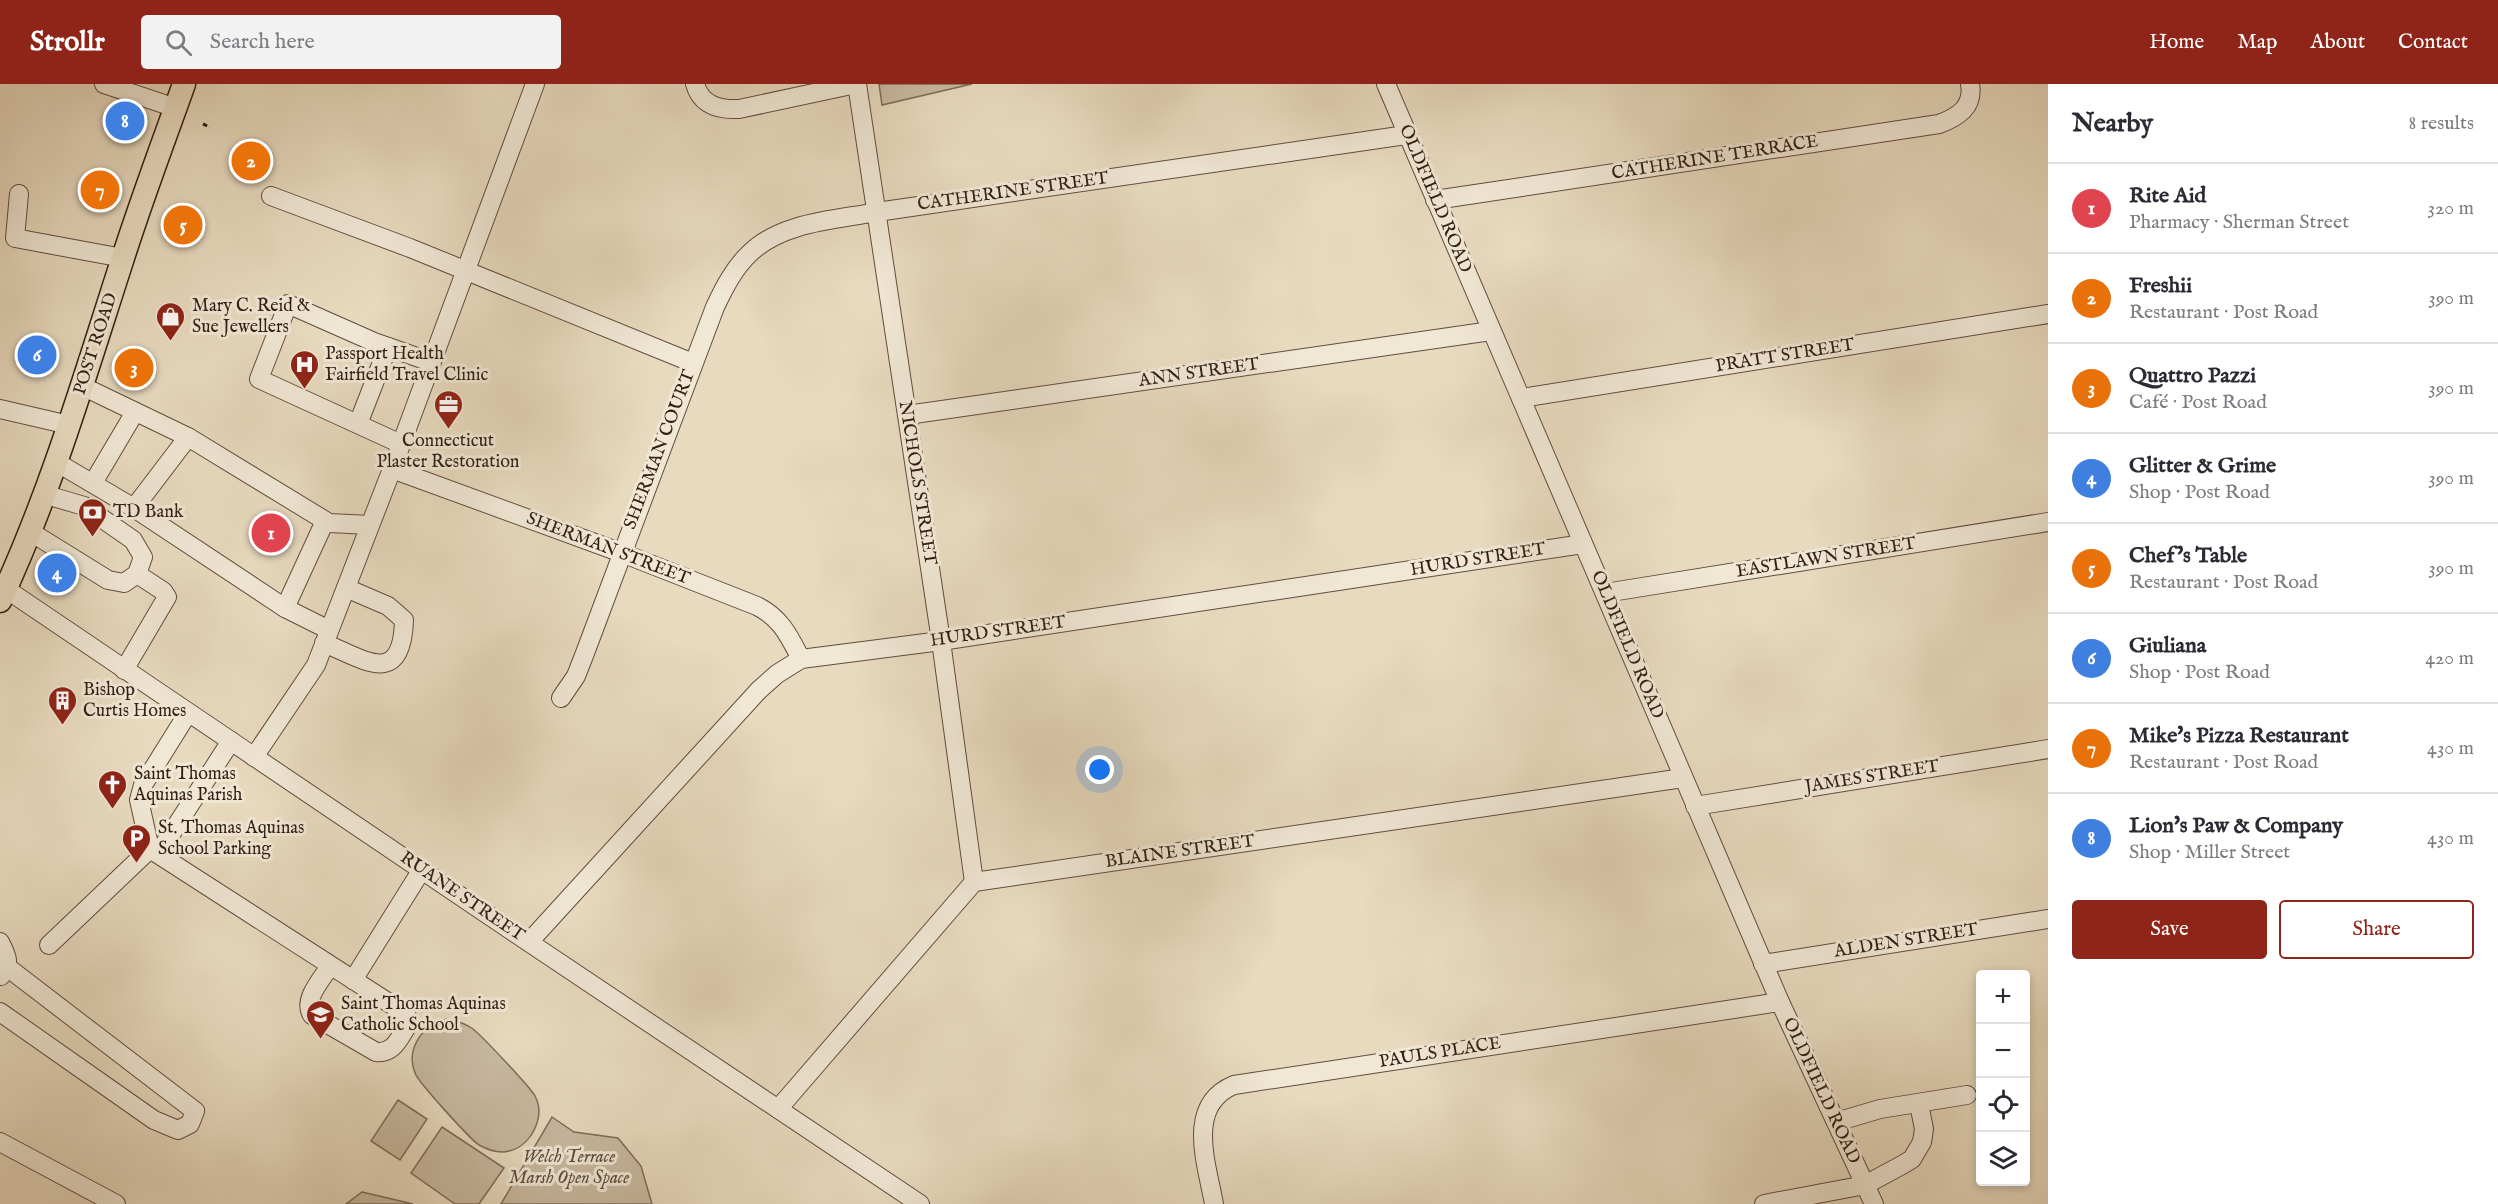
<!DOCTYPE html>
<html lang="en">
<head>
<meta charset="utf-8">
<style>
  :root { --surface:#fff; --page:#f2f2f3; --text:#2b2b33; --muted:#7c7c81; --line:#e1e1e2; --accent:#8f2418 }
  body { margin:0; font-family:"IM FELL English",serif; background:var(--page); color:var(--text) }
  .controls { position:absolute; right:18px; bottom:18px; display:grid; overflow:hidden; border-radius:6px; box-shadow:0 3px 9px #0003 }
  .controls button { width:54px; height:54px; display:grid; place-items:center; padding:0; border:0; border-bottom:2px solid var(--line); background:var(--surface); color:var(--text); font:30px sans-serif }
  .you { position:absolute; left:1100px; top:686px; width:21px; height:21px; margin:-15px; border:4px solid #fff; border-radius:50%; background:#1a73e8; box-shadow:0 0 0 9px #1a73e833 }
  .badge { display:grid; place-items:center; width:39px; height:39px; border-radius:50%; background:var(--accent); color:#fff; font-size:20px; font-weight:700 }
  .pin { position:absolute; translate:-50% -50%; border:3px solid #fff; box-shadow:0 2px 6px #0006 }
  .list { margin:0; padding:0; list-style:none }
  h2 { display:flex; justify-content:space-between; align-items:center; height:78px; margin:0; padding:0 24px; font-size:26px }
  h2 small { font-size:20px; font-weight:400; color:var(--muted) }
  .list li { display:grid; grid-template-columns:39px 1fr auto; gap:18px; align-items:center; box-sizing:border-box; height:90px; padding:0 24px; border-top:2px solid var(--line) }
  .list b { display:block; font-size:22px; white-space:nowrap }
  .list p { margin:0; font-size:20px; white-space:nowrap; color:var(--muted) }
  .list em { font-size:20px; font-style:normal; color:var(--muted) }
  .actions { display:flex; gap:12px; padding:18px 24px }
  .actions a { flex:1; padding:14px 0; border:2px solid var(--accent); border-radius:6px; text-align:center; font-size:21px; color:var(--accent) }
  .actions .main { background:var(--accent); color:#fff }
  .icon { flex:none; width:33px; height:33px; fill:none; stroke:currentColor; stroke-width:2; stroke-linecap:round; stroke-linejoin:round }
  .map { position:relative; flex:none; width:2048px; height:1120px; overflow:hidden }
  header { display:flex; align-items:center; gap:36px; box-sizing:border-box; height:84px; padding:0 30px; background:var(--accent); color:#fff }
  header strong { font-size:28px }
  nav { display:flex; gap:33px; margin-inline-start:auto; font-size:21px }
  .search { width:420px; height:54px; background:var(--page); display:flex; align-items:center; gap:15px; box-sizing:border-box; padding:0 21px; border-radius:6px; color:var(--muted); font-size:22px }
  main { display:flex }
  aside { flex:1; background:var(--surface) }
  .map>svg:first-child { display:block }
</style>
</head>
<body>
<header>
<strong>Strollr</strong>
<div class="search"><svg class="icon" aria-label="search" viewBox="0 0 24 24"><circle cx="10" cy="10" r="6"/><path d="M15 15l6 6"/></svg>Search here</div>
<nav><a>Home</a><a>Map</a><a>About</a><a>Contact</a></nav>
</header>
<main>
<div class="map">
<svg width="2048" height="1120" viewBox="0 0 2048 1120">
  <rect width="100%" height="100%" fill="#e8dabf"/>
  <filter id="stains"><feTurbulence type="fractalNoise" baseFrequency=".00333" numOctaves="4"/><feColorMatrix values="0 0 0 0 .2 0 0 0 0 .09 0 0 0 0 .02 0 0 0 .5 -.17"/></filter>
  <radialGradient id="worn" r=".72"><stop offset=".6" stop-color="#630" stop-opacity="0"/><stop offset="1" stop-color="#630" stop-opacity=".3"/></radialGradient>
  <g fill="#c9baa2" stroke="#7e6c5a" stroke-width="1.5">
    <path d="M879 0H972L882 21Z"/>
    <path d="M448 935C457 937 465 939 473 945 482 952 530 1003 535 1012 546 1033 531 1062 509 1067 498 1070 488 1066 479 1061 470 1055 418 998 415 989 405 964 424 939 448 935Z"/>
    <path d="M398 1016 427 1035 400 1076 371 1057Z"/>
    <path d="M552 1033 574 1048 618 1054 641 1082 652 1120H501Z"/>
    <path d="M442 1043 504 1084 479 1120H455L411 1089Z"/>
    <path d="M362 1108 413 1120H346Z"/>
  </g>
  <g fill="none" stroke-linecap="round" stroke-linejoin="round">
    <defs>
      <g id="minor">
        <path d="M104 0 176 24"/>
        <path d="M695 0C701 21 719 26 739 25L856 0"/>
        <path d="M857 0 941 557 974 798"/>
        <path d="M1386 0 1780 918 1874 1120"/>
        <path d="M19 110 15 154 123 174"/>
        <path d="M271 112 410 164 693 279"/>
        <path d="M1435 116 1939 40C1958 33 1974 23 1970 0"/>
        <path d="M1521 314 2048 230"/>
        <path d="M0 325 69 341"/>
        <path d="M907 331 1491 247"/>
        <path d="M358 340 388 263"/>
        <path d="M188 353 329 439 370 441"/>
        <path d="M401 360 259 295 288 220 374 258 431 278"/>
        <path d="M56 378 134 424 188 353 82 302"/>
        <path d="M392 385 622 469 757 522C781 534 789 552 801 575"/>
        <path d="M93 399 135 328"/>
        <path d="M134 424 285 524 329 546"/>
        <path d="M29 447 108 496 124 499 137 490 143 473 133 456 84 422 43 410"/>
        <path d="M6 505 515 849 920 1120"/>
        <path d="M1605 509 2048 438"/>
        <path d="M285 524 325 437"/>
        <path d="M324 559C365 576 402 604 404 536L388 522 346 504"/>
        <path d="M124 586 167 513 163 507 137 490"/>
        <path d="M561 614 576 592 585 569 715 223C724 204 734 184 750 169 782 138 835 136 877 128L1406 51"/>
        <path d="M254 673 316 581 392 385 535 0"/>
        <path d="M1695 722 2048 665"/>
        <path d="M150 765 139 716 143 701 188 629"/>
        <path d="M158 770 231 657"/>
        <path d="M0 858C7 872 11 878 1 892"/>
        <path d="M529 858 759 606 777 590 801 575 941 557 1583 460"/>
        <path d="M49 861 150 765 400 926 407 932 408 941C399 954 394 970 376 968L312 931C302 916 322 895 330 882"/>
        <path d="M1763 880 2048 835"/>
        <path d="M353 896 421 787"/>
        <path d="M0 928 154 1036 178 1046 190 1040 195 1027 7 883"/>
        <path d="M778 1025 974 798 1683 694"/>
        <path d="M1836 1038 1880 1025 1967 1011"/>
        <path d="M0 1058 116 1120"/>
        <path d="M1214 1120C1207 1080 1185 1021 1234 1001L1780 918"/>
        <path d="M1764 1120 1865 1101 1902 1081 1912 1075 1922 1058 1924 1045 1919 1020"/>
      </g>
      <path id="major" d="M0 517C51 408 85 291 122 177 141 117 163 59 184 0"/>
    </defs>
    <use href="#minor" stroke="#604d3e" stroke-width="20"/>
    <use href="#major" stroke="#321e13" stroke-width="25"/>
    <path stroke="#321e13" stroke-width="3" stroke-dasharray="4.5 3" stroke-linecap="butt" d="M203 40 210 43"/>
    <use href="#minor" stroke="#f0e7d5" stroke-width="18"/>
    <use href="#major" stroke="#e8dabf" stroke-width="22"/>
  </g>
  <defs>
    <symbol id="shop-pin" viewBox="-11 -11 22 30"><path d="M0 17L-7.5 6A9.5 9.5 0 1 1 7.5 6Z" fill="#8f2418" stroke="#f0e7d5"/><path d="M-5-2.5h2.3a2.7 3.5 0 0 1 5.4 0H5L5.5 6h-11ZM-1.5-2.5h3a1.5 2.3 0 0 0-3 0Z" fill="#fff"/></symbol>
    <symbol id="hospital-pin" viewBox="-11 -11 22 30"><path d="M0 17L-7.5 6A9.5 9.5 0 1 1 7.5 6Z" fill="#8f2418" stroke="#f0e7d5"/><path d="M-5-5h3v3.5h4V-5h3V5h-3V1.5h-4V5h-3Z" fill="#fff"/></symbol>
    <symbol id="office-pin" viewBox="-11 -11 22 30"><path d="M0 17L-7.5 6A9.5 9.5 0 1 1 7.5 6Z" fill="#8f2418" stroke="#f0e7d5"/><path d="M-6-3h4V-5.5h4V-3h4V5H-6ZM-1-4.5V-3h2v-1.5ZM-6 0V1H6V0Z" fill="#fff"/></symbol>
    <symbol id="bank-pin" viewBox="-11 -11 22 30"><path d="M0 17L-7.5 6A9.5 9.5 0 1 1 7.5 6Z" fill="#8f2418" stroke="#f0e7d5"/><path d="M-6-4H6V4H-6ZM0-2.3a2.3 2.3 0 1 0 0 4.6a2.3 2.3 0 1 0 0-4.6Z" fill="#fff"/></symbol>
    <symbol id="building-pin" viewBox="-11 -11 22 30"><path d="M0 17L-7.5 6A9.5 9.5 0 1 1 7.5 6Z" fill="#8f2418" stroke="#f0e7d5"/><path d="M-4-6H4V6H1V3H-1V6H-4ZM-2.5-4.3h1.7v1.8h-1.7ZM.8-4.3h1.7v1.8H.8ZM-2.5-1h1.7V.8h-1.7ZM.8-1h1.7V.8H.8Z" fill="#fff"/></symbol>
    <symbol id="church-pin" viewBox="-11 -11 22 30"><path d="M0 17L-7.5 6A9.5 9.5 0 1 1 7.5 6Z" fill="#8f2418" stroke="#f0e7d5"/><path d="M-1.2-6h2.4v3.5h3.3v2.4h-3.3V6h-2.4V-.1h-3.3v-2.4h3.3Z" fill="#fff"/></symbol>
    <symbol id="parking-pin" viewBox="-11 -11 22 30"><path d="M0 17L-7.5 6A9.5 9.5 0 1 1 7.5 6Z" fill="#8f2418" stroke="#f0e7d5"/><path d="M-3.5-5.5H1a3.5 3.5 0 0 1 0 7H-1V5.5H-3.5ZM-1-3.4V-.6H.8a1.4 1.4 0 0 0 0-2.8Z" fill="#fff"/></symbol>
    <symbol id="school-pin" viewBox="-11 -11 22 30"><path d="M0 17L-7.5 6A9.5 9.5 0 1 1 7.5 6Z" fill="#8f2418" stroke="#f0e7d5"/><path d="M0-5L7-2L0 1L-7-2ZM-4 1L0 2.5L4 1V4Q0 6-4 4Z" fill="#fff"/></symbol>
  </defs>
  <g fill-rule="evenodd">
    <use href="#shop-pin" x="154" y="216" width="33" height="45"/>
    <use href="#hospital-pin" x="288" y="264" width="33" height="45"/>
    <use href="#office-pin" x="432" y="304" width="33" height="45"/>
    <use href="#bank-pin" x="76" y="412" width="33" height="45"/>
    <use href="#building-pin" x="46" y="600" width="33" height="45"/>
    <use href="#church-pin" x="96" y="684" width="33" height="45"/>
    <use href="#parking-pin" x="120" y="738" width="33" height="45"/>
    <use href="#school-pin" x="304" y="914" width="33" height="45"/>
  </g>
  <g text-anchor="middle" dominant-baseline="central" stroke-width="6" stroke-linejoin="round" paint-order="stroke">
    <g font-size="18" fill="#321e13" stroke="#f0e7d5">
      <text transform="translate(1715 74) rotate(-9)">CATHERINE TERRACE</text>
      <text transform="translate(1013 108) rotate(-8)">CATHERINE STREET</text>
      <text transform="translate(1435 115) rotate(67)">OLDFIELD ROAD</text>
      <text transform="translate(96 260) rotate(-72)">POST ROAD</text>
      <text transform="translate(1785 272) rotate(-9)">PRATT STREET</text>
      <text transform="translate(1199 289) rotate(-8)">ANN STREET</text>
      <text transform="translate(660 366) rotate(-69)">SHERMAN COURT</text>
      <text transform="translate(917 399) rotate(81)">NICHOLS STREET</text>
      <text transform="translate(608 465) rotate(21)">SHERMAN STREET</text>
      <text transform="translate(1826 474) rotate(-9)">EASTLAWN STREET</text>
      <text transform="translate(1478 476) rotate(-9)">HURD STREET</text>
      <text transform="translate(998 548) rotate(-8)">HURD STREET</text>
      <text transform="translate(1627 561) rotate(67)">OLDFIELD ROAD</text>
      <text transform="translate(1872 693) rotate(-9)">JAMES STREET</text>
      <text transform="translate(1180 768) rotate(-8)">BLAINE STREET</text>
      <text transform="translate(462 813) rotate(34)">RUANE STREET</text>
      <text transform="translate(1906 857) rotate(-9)">ALDEN STREET</text>
      <text transform="translate(1440 969) rotate(-9)">PAULS PLACE</text>
      <text transform="translate(1821 1007) rotate(65)">OLDFIELD ROAD</text>
    </g>
    <g font-size="18" fill="#321e13" stroke="#f0e7d5" text-anchor="start">
      <text x="192" y="222">Mary C. Reid &amp;<tspan x="192" dy="21">Sue Jewellers</tspan></text>
      <text x="325" y="270">Passport Health<tspan x="325" dy="21">Fairfield Travel Clinic</tspan></text>
      <text x="448" y="357" text-anchor="middle">Connecticut<tspan x="448" dy="21">Plaster Restoration</tspan></text>
      <text x="113" y="428">TD Bank</text>
      <text x="83" y="606">Bishop<tspan x="83" dy="21">Curtis Homes</tspan></text>
      <text x="134" y="690">Saint Thomas<tspan x="134" dy="21">Aquinas Parish</tspan></text>
      <text x="158" y="744">St. Thomas Aquinas<tspan x="158" dy="21">School Parking</tspan></text>
      <text x="341" y="920">Saint Thomas Aquinas<tspan x="341" dy="21">Catholic School</tspan></text>
    </g>
    <g font-size="18" font-style="italic" fill="#5f4d3e" stroke="#f0e7d5">
      <text x="569" y="1073">Welch Terrace<tspan x="569" dy="21">Marsh Open Space</tspan></text>
    </g>
  </g>
  <rect width="100%" height="100%" filter="url(#stains)"/>
  <rect width="100%" height="100%" fill="url(#worn)"/>
</svg>
<div class="controls">
<button>+</button>
<button>−</button>
<button><svg class="icon" aria-label="locate" viewBox="0 0 24 24"><circle cx="12" cy="12" r="6"/><path d="M12 2v4M12 18v4M2 12h4M18 12h4"/></svg></button>
<button><svg class="icon" aria-label="layers" viewBox="0 0 24 24"><path d="M12 4l9 5-9 5-9-5zM3 14l9 5 9-5"/></svg></button>
</div>
<div class="you"></div>
<div class="pin badge" style="left:271px;top:449px;background:#e0444e">1</div>
<div class="pin badge" style="left:251px;top:77px;background:#e8710a">2</div>
<div class="pin badge" style="left:134px;top:284px;background:#e8710a">3</div>
<div class="pin badge" style="left:57px;top:489px;background:#3f7fe0">4</div>
<div class="pin badge" style="left:183px;top:141px;background:#e8710a">5</div>
<div class="pin badge" style="left:37px;top:271px;background:#3f7fe0">6</div>
<div class="pin badge" style="left:100px;top:106px;background:#e8710a">7</div>
<div class="pin badge" style="left:125px;top:37px;background:#3f7fe0">8</div>
</div>
<aside>
<h2>Nearby<small>8 results</small></h2>
<ul class="list">
<li><span class="badge" style="background:#e0444e">1</span><div><b>Rite Aid</b><p>Pharmacy · Sherman Street</p></div><em>320 m</em></li>
<li><span class="badge" style="background:#e8710a">2</span><div><b>Freshii</b><p>Restaurant · Post Road</p></div><em>390 m</em></li>
<li><span class="badge" style="background:#e8710a">3</span><div><b>Quattro Pazzi</b><p>Café · Post Road</p></div><em>390 m</em></li>
<li><span class="badge" style="background:#3f7fe0">4</span><div><b>Glitter &amp; Grime</b><p>Shop · Post Road</p></div><em>390 m</em></li>
<li><span class="badge" style="background:#e8710a">5</span><div><b>Chef's Table</b><p>Restaurant · Post Road</p></div><em>390 m</em></li>
<li><span class="badge" style="background:#3f7fe0">6</span><div><b>Giuliana</b><p>Shop · Post Road</p></div><em>420 m</em></li>
<li><span class="badge" style="background:#e8710a">7</span><div><b>Mike's Pizza Restaurant</b><p>Restaurant · Post Road</p></div><em>430 m</em></li>
<li><span class="badge" style="background:#3f7fe0">8</span><div><b>Lion's Paw &amp; Company</b><p>Shop · Miller Street</p></div><em>430 m</em></li>
</ul>
<div class="actions"><a class="main">Save</a><a>Share</a></div>
</aside>
</main>
</body>
</html>
